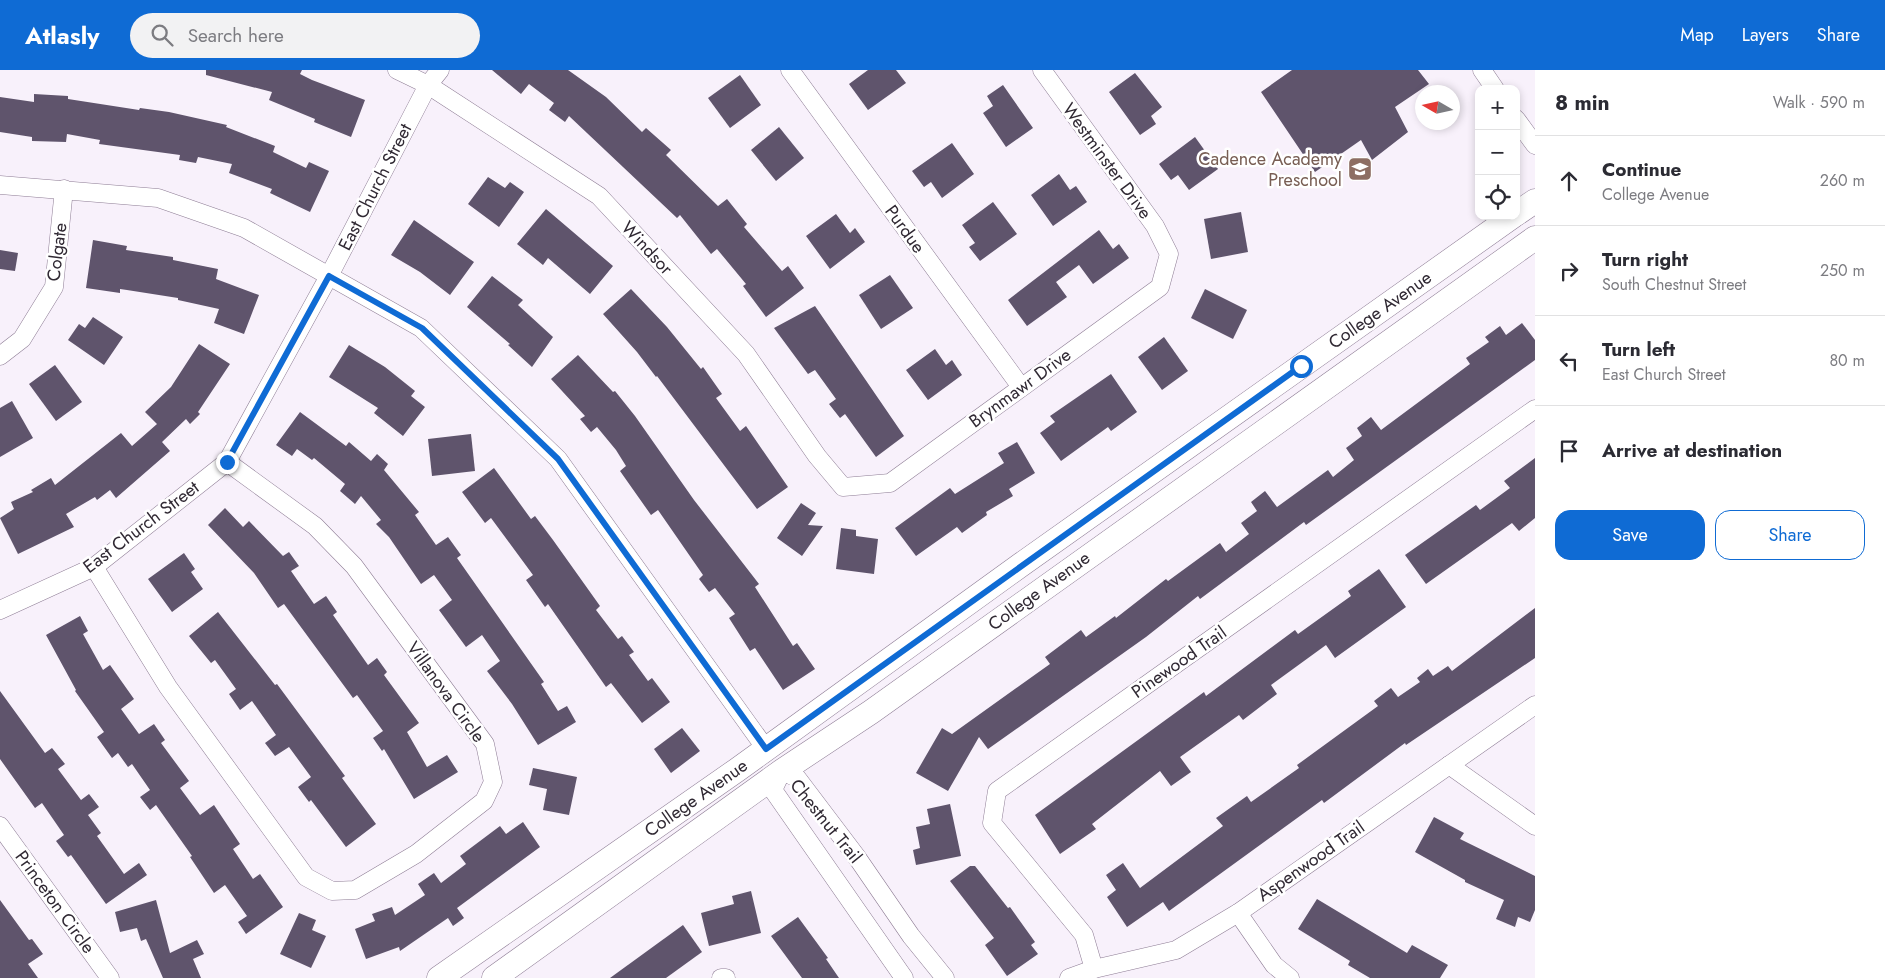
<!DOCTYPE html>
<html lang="en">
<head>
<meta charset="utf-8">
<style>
  :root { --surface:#fff; --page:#f2f2f3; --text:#2b2b33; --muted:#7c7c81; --line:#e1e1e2; --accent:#0f6bd4 }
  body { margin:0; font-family:Jost,sans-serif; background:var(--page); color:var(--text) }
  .controls { position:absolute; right:15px; top:15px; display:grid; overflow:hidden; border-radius:10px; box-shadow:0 2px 8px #0003 }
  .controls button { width:45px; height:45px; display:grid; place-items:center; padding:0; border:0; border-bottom:1px solid var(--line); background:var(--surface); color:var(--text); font:25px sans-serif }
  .compass { position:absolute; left:1415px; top:15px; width:45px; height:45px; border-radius:50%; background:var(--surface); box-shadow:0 2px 8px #0003; rotate:279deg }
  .stop { position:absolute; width:15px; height:15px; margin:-11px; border:4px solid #0f6bd4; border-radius:50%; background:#fff }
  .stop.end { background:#0f6bd4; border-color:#fff; box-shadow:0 1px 5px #0008 }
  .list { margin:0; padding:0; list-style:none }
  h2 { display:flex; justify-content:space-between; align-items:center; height:65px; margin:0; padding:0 20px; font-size:21px }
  h2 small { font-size:16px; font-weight:400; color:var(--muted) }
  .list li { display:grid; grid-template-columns:32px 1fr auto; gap:15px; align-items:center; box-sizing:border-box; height:90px; padding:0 20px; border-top:1px solid var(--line) }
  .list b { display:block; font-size:19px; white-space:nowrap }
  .list p { margin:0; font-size:16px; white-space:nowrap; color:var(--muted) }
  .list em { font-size:16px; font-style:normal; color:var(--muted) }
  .actions { display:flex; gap:10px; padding:15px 20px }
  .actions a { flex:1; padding:11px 0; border:1px solid var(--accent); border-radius:15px; text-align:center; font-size:18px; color:var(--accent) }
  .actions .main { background:var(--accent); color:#fff }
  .icon { flex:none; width:28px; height:28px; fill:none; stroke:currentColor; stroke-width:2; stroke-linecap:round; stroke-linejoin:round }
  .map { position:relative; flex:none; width:1535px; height:908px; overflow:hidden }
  header { display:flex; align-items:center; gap:30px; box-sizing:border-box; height:70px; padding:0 25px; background:var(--accent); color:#fff }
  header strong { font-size:24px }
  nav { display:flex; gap:28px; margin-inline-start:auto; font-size:18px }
  .search { width:350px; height:45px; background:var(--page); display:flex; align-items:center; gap:12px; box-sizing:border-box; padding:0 18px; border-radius:28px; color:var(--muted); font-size:19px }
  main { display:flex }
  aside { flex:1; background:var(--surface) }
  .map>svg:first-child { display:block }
</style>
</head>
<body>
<header>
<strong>Atlasly</strong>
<div class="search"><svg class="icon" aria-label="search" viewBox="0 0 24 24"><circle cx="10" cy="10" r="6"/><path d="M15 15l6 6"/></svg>Search here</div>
<nav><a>Map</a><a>Layers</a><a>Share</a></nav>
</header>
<main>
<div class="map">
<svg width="1535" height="908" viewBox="0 0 1535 908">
  <rect width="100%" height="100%" fill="#f8f1fb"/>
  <g fill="#5f546c">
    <path d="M206 0H302L300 4 312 10 365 30 351 67 314 52 315 49 269 30 272 22 206 5Z"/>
    <path d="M492 0H568L606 27 642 62 646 58 671 80 666 85 718 136 727 129 747 154 744 157 782 201 788 196 804 218 766 247 743 216 746 214 717 179 711 184 680 145 677 148 569 46 565 52 549 40 554 33 529 14 521 24Z"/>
    <path d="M868 0H896L906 13 868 40 849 14Z"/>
    <path d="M1292 0H1418L1429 14 1395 37 1408 62 1372 90 1361 70 1315 102 1261 22Z"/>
    <path d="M1135 3 1162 37 1151 46 1156 54 1140 65 1109 22Z"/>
    <path d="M740 5 761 35 730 58 708 28Z"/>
    <path d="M1003 15 1033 58 1006 77 983 43 993 36 987 26Z"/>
    <path d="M34 24 68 26V29L139 40 140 38 169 42 227 55 226 57 275 76 273 82 306 98 309 92 329 101 310 142 270 123 272 119 229 103 232 94 198 87 196 93 179 90 180 85 99 74 100 70 67 64 66 72 32 71V67L0 62V27L34 32Z"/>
    <path d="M779 57 804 88 776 111 751 80Z"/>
    <path d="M1195 67 1218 99 1189 120 1178 105 1171 110 1159 94Z"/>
    <path d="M952 73 974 104 942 128 931 112 924 117 912 101Z"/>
    <path d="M1059 104 1070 120 1076 116 1087 132 1053 156 1031 125Z"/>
    <path d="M488 107 505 118 510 112 524 122 499 157 468 134Z"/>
    <path d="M993 132 1017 164 980 191 969 177 975 173 962 155Z"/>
    <path d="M546 139 613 196 590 224 548 188 543 195 517 174Z"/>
    <path d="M1241 142 1248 182 1211 189 1204 149Z"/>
    <path d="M836 144 850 163 855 158 865 172 830 199 806 166Z"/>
    <path d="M414 150 474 192 450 225 420 202 391 185Z"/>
    <path d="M1099 160 1113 179 1119 174 1129 188 1093 214 1079 195 1056 212 1067 227 1027 256 1008 230Z"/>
    <path d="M93 170 127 176 126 180 173 187V190L218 199 216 209 259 225 244 264 214 253 219 239 178 230V228L127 220 120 219V223L86 218Z"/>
    <path d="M0 180 18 183 15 201 0 199Z"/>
    <path d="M890 205 913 238 881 259 859 225Z"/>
    <path d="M492 206 523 230 518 235 553 267 532 297 508 275 510 274 467 237Z"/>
    <path d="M631 219 667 257 701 299 703 297 722 324 716 328 740 361 746 356 788 417 757 439 657 306 656 307 637 282 603 244Z"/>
    <path d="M1205 219 1247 240 1233 269 1191 248Z"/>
    <path d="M815 236 904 366 876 387 845 344 840 348 829 334 836 329 815 300 808 304 774 258Z"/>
    <path d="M93 247 123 267 104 295 68 270 79 254 85 258Z"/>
    <path d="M1522 253 1535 270V290L1306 455 1304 452 1200 529 1198 526 1146 567 988 679 979 667 948 721 916 703 942 658 952 664 1050 594 1045 587 1081 560 1086 567 1115 546 1116 548 1166 509 1168 511 1220 473 1226 482 1249 464 1241 453 1257 441 1251 432 1265 421 1277 437 1328 400 1333 407 1354 390 1346 378 1362 366 1357 358 1371 347 1381 360 1470 294 1466 288 1489 272 1485 267 1500 256 1506 265Z"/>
    <path d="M1164 267 1188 301 1162 320 1138 287Z"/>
    <path d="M199 274 230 294 198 342 200 344 190 354 186 349 162 372 170 381 116 428 110 420 97 430 95 427 66 444 74 457 18 484 0 448 14 439 11 432 33 422 31 420 51 408 55 415 121 363 132 376 157 354 145 342 171 317Z"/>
    <path d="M349 275 385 297 415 321 411 326 425 337 403 366 374 343 378 338 329 307Z"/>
    <path d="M935 279 946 295 952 290 962 305 928 330 906 300Z"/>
    <path d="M578 285 613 322 615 321 635 346 694 430 759 514 755 517 793 576 797 573 815 599 783 620 755 578 750 581 729 548 735 544 715 518 709 522 699 509 703 505 658 440 651 445 620 401 626 396 616 380 597 357 591 362 580 349 585 346 551 309Z"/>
    <path d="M55 295 82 332 56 351 29 314Z"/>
    <path d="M1111 304 1137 342 1111 361 1108 357 1061 391 1040 363 1055 352 1050 346Z"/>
    <path d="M12 331 33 368 0 387V338Z"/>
    <path d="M300 342 346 376 349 372 371 391 377 384 388 394 384 400 419 442 415 445 436 475 448 467 461 485 457 488 544 612 541 614 558 641 567 636 576 652 538 675 512 634 487 601 500 591 482 565 466 577 439 540 452 530 434 505 421 514 389 467 376 454 381 450 361 426 355 434 340 421 345 414 314 388 312 390 297 379 292 386 276 375Z"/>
    <path d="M471 364 475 401 432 406 428 369Z"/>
    <path d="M1017 372 1035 403 1009 419 1013 426 986 442 987 445 962 463 957 457 916 486 895 458 950 418 955 424 1004 393 998 383Z"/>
    <path d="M1535 388V448L1519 461 1512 453 1426 514 1405 485 1476 435 1480 440 1510 418 1504 411Z"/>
    <path d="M494 398 531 449 535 446 553 470 600 536 596 540 618 569 622 566 634 582 629 585 648 611 652 608 670 632 642 653 611 613 606 617 548 534 545 537 526 510 533 505 491 448 485 453 462 422Z"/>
    <path d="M801 433 816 443 808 455 823 456 802 486 777 468Z"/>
    <path d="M225 438 243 457 249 451 283 486 289 482 299 496 291 501 314 534 326 526 337 542 333 545 368 595 377 588 387 602 384 605 419 653 407 662 427 697 447 685 458 702 414 729 384 679 382 681 373 668 383 661 357 625 353 628 284 534 278 538 254 503 208 455Z"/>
    <path d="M841 458 856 460V466L878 469 874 504 836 499Z"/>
    <path d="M184 483 195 499 191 502 203 519 172 542 148 509Z"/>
    <path d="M1379 499 1406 537 1335 588 1326 575 1271 615 1277 624 1243 650 1239 645 1180 687 1191 702 1171 716 1160 701 1092 754 1096 759 1060 784 1035 745 1204 622 1206 626 1295 560 1298 564 1351 526 1348 521Z"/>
    <path d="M1535 538V588L1406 675 1405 673 1324 733 1322 730 1169 841 1163 832 1127 857 1107 827 1116 820 1106 805 1123 793 1140 818 1223 756 1216 748 1247 726 1251 732 1299 698 1297 695 1378 636 1374 631 1391 618 1398 627 1420 612 1417 608 1428 599 1433 606 1448 596 1452 601Z"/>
    <path d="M218 542 275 615 277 614 345 706 342 708 376 754 346 777 311 730 309 732 298 717 311 707 289 677 275 686 265 673 276 665 252 631 240 640 229 624 236 619 215 590 211 593 189 566Z"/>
    <path d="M80 546 88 561 83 564 103 600 110 595 134 629 121 639 139 664 154 654 165 670 161 673 189 711 180 718 200 745 214 735 240 774 233 779 253 809 260 804 283 837 246 864 238 852 247 846 225 815 214 823 190 787 192 786 156 735 150 740 140 727 150 720 132 694 128 697 118 683 112 688 97 667 104 662 75 621 76 620 46 565Z"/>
    <path d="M0 621 45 683 52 678 65 694 58 699 81 730 89 724 99 737 88 745 101 763 97 766 124 804 139 793 147 805 106 834 71 785 68 787 56 771 64 765 42 733 35 738 0 689Z"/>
    <path d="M682 658 700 681 671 703 654 679Z"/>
    <path d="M533 698 577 707 569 745 543 740 547 719 529 715Z"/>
    <path d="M950 734 961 786 916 795 913 780 920 778 916 757 930 754 927 739Z"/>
    <path d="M1434 747 1464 763 1460 769 1535 806V840L1530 852 1518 847 1515 857 1496 849 1504 830 1465 812V810L1415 782Z"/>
    <path d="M523 752 540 777 457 838 464 848 453 856 448 848 400 881 399 877 366 889 355 859 375 851 372 844 392 837 395 845 425 825 418 814 434 803 441 813 466 794 460 786 500 756 506 764Z"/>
    <path d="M970 796H975L1008 838 1010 837 1035 872 1031 875 1038 884 1007 906 985 875 994 868 950 811Z"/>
    <path d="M751 821 761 863 709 876 701 843 734 834 732 826Z"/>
    <path d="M1317 829 1407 883 1412 875 1448 895 1440 908H1370L1348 895 1350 891 1298 859Z"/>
    <path d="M0 830 29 870 32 869 43 884 28 894 38 908H0Z"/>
    <path d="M156 830 170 883 197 870 204 884 193 889 201 908H163L146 869 141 871 137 858 120 862 115 842Z"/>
    <path d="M299 843 316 850 312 860 326 866 311 898 280 884Z"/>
    <path d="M798 847 828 888 826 889 839 908H802L771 866Z"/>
    <path d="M683 855 702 882 666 908H610Z"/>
  </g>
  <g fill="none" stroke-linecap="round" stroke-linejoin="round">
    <defs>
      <g id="street">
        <path d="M397 0 428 15 599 126 746 284 817 386 843 417 890 413 1160 217 1169 184 1155 156 1042 0"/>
        <path d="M790 0 1021 317"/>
        <path d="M1482 0 1495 19"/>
        <path d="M1516 49 1535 75"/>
        <path d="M0 115 158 128 244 158 421 258 558 389 766 679"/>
        <path d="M0 286 22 269 54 217 64 119"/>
        <path d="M94 497 168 617 306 807 332 821 355 820 416 784 484 731 493 712 485 674 354 496 315 456 227 392"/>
        <path d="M0 540 94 497 227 392 329 206 428 15 440 0"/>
        <path d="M1449 695 1535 756"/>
        <path d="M0 756 110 908"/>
        <path d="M1238 843 1274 895 1290 908"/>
        <path d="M1094 899 1084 865 992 753 997 721 1535 339"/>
        <path d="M721 908H726"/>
        <path d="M904 908 773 720 782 701 797 708 856 786 911 866 945 908"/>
        <path d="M1069 908 1094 899 1176 880 1238 843 1535 635"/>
      </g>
      <g id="secondary">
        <path d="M1516 144 1535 131"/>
        <path d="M439 908 737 700 1022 494 1513 146"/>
        <path d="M494 908 782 701 871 642 1535 168"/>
      </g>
    </defs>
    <use href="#street" stroke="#8e7d95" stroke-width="19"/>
    <use href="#secondary" stroke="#8e7d95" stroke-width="25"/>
    <use href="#street" stroke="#fff" stroke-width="18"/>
    <use href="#secondary" stroke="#fff" stroke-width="24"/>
  </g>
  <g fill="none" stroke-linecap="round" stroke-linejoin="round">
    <path stroke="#0f6bd4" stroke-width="6" d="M227 392 329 206 422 258 558 389 766 679 1301 296"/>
  </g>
  <defs>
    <symbol id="school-square" viewBox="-11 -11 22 22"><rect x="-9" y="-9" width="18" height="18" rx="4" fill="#8d6e63" stroke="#fff"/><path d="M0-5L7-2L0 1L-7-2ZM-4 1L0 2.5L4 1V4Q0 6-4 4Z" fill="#fff"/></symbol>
  </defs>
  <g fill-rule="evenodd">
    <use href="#school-square" x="1346" y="85" width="28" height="28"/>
  </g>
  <g text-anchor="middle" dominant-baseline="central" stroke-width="5" stroke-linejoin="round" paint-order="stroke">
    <g font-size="18" fill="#785e54" stroke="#fff" text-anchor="end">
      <text x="1342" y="89">Cadence Academy<tspan x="1342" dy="21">Preschool</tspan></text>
    </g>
    <g font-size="18" fill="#302933" stroke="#fff">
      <text transform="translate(1107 91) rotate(54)">Westminster Drive</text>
      <text transform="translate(375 117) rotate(-63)">East Church Street</text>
      <text transform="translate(905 159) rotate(54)">Purdue</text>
      <text transform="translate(647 178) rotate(47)">Windsor</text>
      <text transform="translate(57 182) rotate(-83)">Colgate</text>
      <text transform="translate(1380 240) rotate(-35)">College Avenue</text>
      <text transform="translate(1020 318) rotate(-36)">Brynmawr Drive</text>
      <text transform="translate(141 457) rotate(-37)">East Church Street</text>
      <text transform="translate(1039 521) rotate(-36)">College Avenue</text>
      <text transform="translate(1179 592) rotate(-35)">Pinewood Trail</text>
      <text transform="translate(446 622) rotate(54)">Villanova Circle</text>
      <text transform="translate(696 728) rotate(-35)">College Avenue</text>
      <text transform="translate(826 751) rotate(51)">Chestnut Trail</text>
      <text transform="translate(1311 791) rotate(-35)">Aspenwood Trail</text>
      <text transform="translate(55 832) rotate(54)">Princeton Circle</text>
    </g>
  </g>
</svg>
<div class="controls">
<button>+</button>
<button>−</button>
<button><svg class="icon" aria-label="locate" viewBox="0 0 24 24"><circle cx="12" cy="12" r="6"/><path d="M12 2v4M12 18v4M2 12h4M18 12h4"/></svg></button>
</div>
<svg class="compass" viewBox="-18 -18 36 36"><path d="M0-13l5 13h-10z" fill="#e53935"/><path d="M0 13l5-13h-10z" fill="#7c7c81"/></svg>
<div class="stop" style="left:1301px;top:296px"></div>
<div class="stop end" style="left:227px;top:392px"></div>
</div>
<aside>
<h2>8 min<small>Walk · 590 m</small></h2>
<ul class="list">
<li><svg class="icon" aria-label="ahead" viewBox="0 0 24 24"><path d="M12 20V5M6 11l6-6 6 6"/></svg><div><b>Continue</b><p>College Avenue</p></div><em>260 m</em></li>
<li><svg class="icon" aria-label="right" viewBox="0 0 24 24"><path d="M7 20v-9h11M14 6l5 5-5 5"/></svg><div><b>Turn right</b><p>South Chestnut Street</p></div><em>250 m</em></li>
<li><svg class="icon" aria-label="left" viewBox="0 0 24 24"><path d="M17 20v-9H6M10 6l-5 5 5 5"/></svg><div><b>Turn left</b><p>East Church Street</p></div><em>80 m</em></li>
<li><svg class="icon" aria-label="arrive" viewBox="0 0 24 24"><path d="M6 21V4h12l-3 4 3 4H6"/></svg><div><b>Arrive at destination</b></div></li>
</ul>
<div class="actions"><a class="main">Save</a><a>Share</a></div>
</aside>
</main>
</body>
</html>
